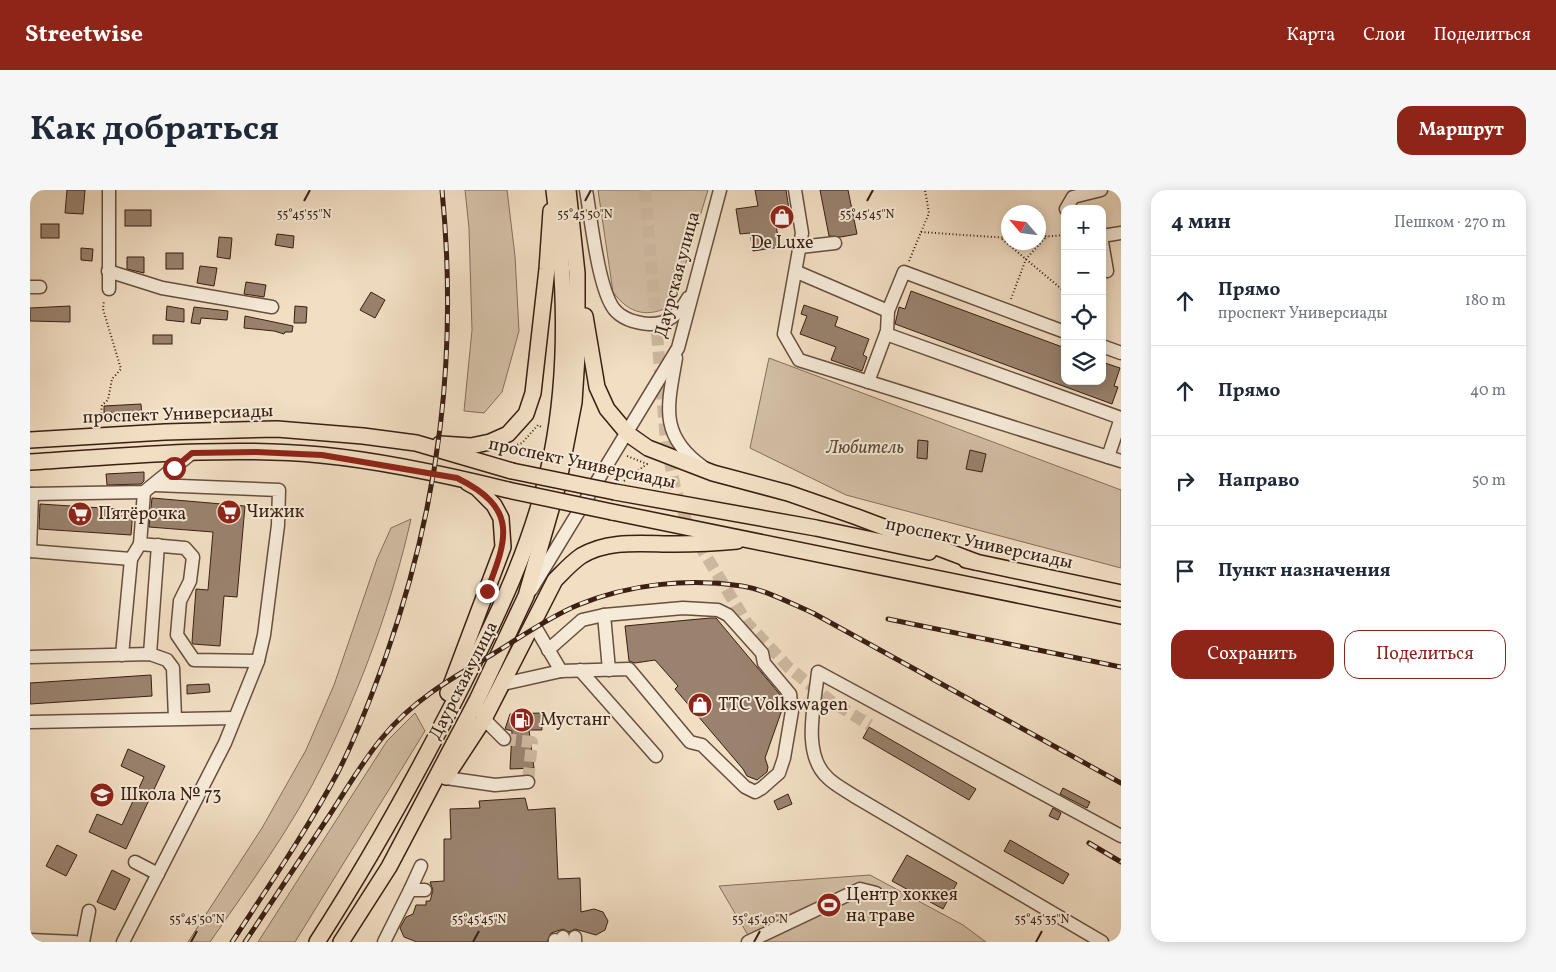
<!DOCTYPE html>
<html lang="ru">
<head>
<meta charset="utf-8">
<style>
  :root { --surface:#fff; --page:#f6f6f7; --text:#1f2937; --muted:#747a83; --line:#e0e1e3; --accent:#8f2418 }
  body { margin:0; font-family:Vollkorn,serif; background:var(--page); color:var(--text) }
  .controls { position:absolute; right:15px; top:15px; display:grid; overflow:hidden; border-radius:10px; box-shadow:0 2px 12px #0003 }
  .controls button { width:45px; height:45px; display:grid; place-items:center; padding:0; border:0; border-bottom:1px solid var(--line); background:var(--surface); color:var(--text); font:25px sans-serif }
  .compass { position:absolute; left:971px; top:15px; width:45px; height:45px; border-radius:50%; background:var(--surface); box-shadow:0 2px 12px #0003; rotate:298deg }
  .stop { position:absolute; width:15px; height:15px; margin:-11px; border:4px solid #8f2418; border-radius:50%; background:#fff }
  .stop.end { background:#8f2418; border-color:#fff; box-shadow:0 1px 5px #0008 }
  .list { margin:0; padding:0; list-style:none }
  h2 { display:flex; justify-content:space-between; align-items:center; height:65px; margin:0; padding:0 20px; font-size:21px }
  h2 small { font-size:16px; font-weight:400; color:var(--muted) }
  .list li { display:grid; grid-template-columns:32px 1fr auto; gap:15px; align-items:center; box-sizing:border-box; height:90px; padding:0 20px; border-top:1px solid var(--line) }
  .list b { display:block; font-size:19px; white-space:nowrap }
  .list p { margin:0; font-size:16px; white-space:nowrap; color:var(--muted) }
  .list em { font-size:16px; font-style:normal; color:var(--muted) }
  .actions { display:flex; gap:10px; padding:15px 20px }
  .actions a { flex:1; padding:11px 0; border:1px solid var(--accent); border-radius:15px; text-align:center; font-size:18px; color:var(--accent) }
  .actions .main { background:var(--accent); color:#fff }
  .icon { flex:none; width:28px; height:28px; fill:none; stroke:currentColor; stroke-width:2; stroke-linecap:round; stroke-linejoin:round }
  .map { position:relative; flex:none; width:1091px; height:752px; overflow:hidden; border-radius:15px }
  header { display:flex; align-items:center; gap:30px; box-sizing:border-box; height:70px; padding:0 25px; background:var(--accent); color:#fff }
  header strong { font-size:24px }
  nav { display:flex; gap:28px; margin-inline-start:auto; font-size:18px }
  .intro { display:flex; align-items:center; justify-content:space-between; box-sizing:border-box; height:120px; padding:0 30px }
  h1 { margin:0; font-size:35px }
  .button { padding:12px 22px; border-radius:15px; background:var(--accent); color:#fff; font-size:18px; font-weight:700 }
  main { display:flex; gap:30px; padding:0 30px }
  aside { flex:1; background:var(--surface); border-radius:15px; box-shadow:0 2px 12px #0003 }
  .map>svg:first-child { display:block }
</style>
</head>
<body>
<header>
<strong>Streetwise</strong>
<nav><a>Карта</a><a>Слои</a><a>Поделиться</a></nav>
</header>
<div class="intro"><h1>Как добраться</h1><a class="button">Маршрут</a></div>
<main>
<div class="map">
<svg width="1091" height="752" viewBox="0 0 1091 752">
  <rect width="100%" height="100%" fill="#f1dec3"/>
  <filter id="stains"><feTurbulence type="fractalNoise" baseFrequency=".004" numOctaves="4"/><feColorMatrix values="0 0 0 0 .2 0 0 0 0 .09 0 0 0 0 .02 0 0 0 .5 -.17"/></filter>
  <radialGradient id="worn" r=".72"><stop offset=".6" stop-color="#630" stop-opacity="0"/><stop offset="1" stop-color="#630" stop-opacity=".3"/></radialGradient>
  <g fill="#d2bea5" stroke="#866e5c">
    <path d="M435 0H477L485 66 489 141 472 202 454 223 434 221 442 140 439 38Z"/>
    <path d="M568 0H678L643 115C618 128 600 125 583 102Z"/>
    <path d="M739 168 1091 300V378L816 305 720 258Z"/>
    <path d="M381 329C362 413 332 495 294 572 263 636 220 694 180 752H158L232 638 276 560 304 495 347 369 361 338Z"/>
    <path d="M385 523 395 541 265 752H228L357 551Z"/>
    <path d="M840 685 933 735 956 752H722L689 696Z"/>
  </g>
  <g fill="#99826e" stroke="#3a1f12">
    <path d="M37 0H55L53 24 35 23Z"/>
    <path d="M725 0H756L761 33 746 36 750 57 723 61 720 43 710 44 706 19 728 16Z"/>
    <path d="M790 0H818L827 44 811 47 799 46Z"/>
    <rect x="95" y="20" width="26" height="16"/>
    <rect x="11" y="34" width="18" height="14"/>
    <path d="M247 44 264 46 263 58 245 55Z"/>
    <path d="M189 47 202 48 200 69 187 67Z"/>
    <path d="M51 58 63 59 62 71 51 70Z"/>
    <rect x="136" y="63" width="17" height="16"/>
    <path d="M97 67H114V83L97 79Z"/>
    <path d="M170 76 187 78 184 96 167 93Z"/>
    <path d="M216 92 236 95 234 107 214 104Z"/>
    <path d="M881 101 1035 158V191H1072V172L1090 178 1084 196 1088 197 1082 214 865 134 869 117 875 119Z"/>
    <path d="M341 102 355 110 345 128 330 120Z"/>
    <path d="M774 115 808 127 805 136 839 149 833 165 837 167 832 181 801 170 806 157 770 144 777 126 771 124Z"/>
    <path d="M40 116V132L0 131V118Z"/>
    <path d="M137 116 154 119V132L136 130Z"/>
    <path d="M265 116 277 117 276 133H264Z"/>
    <path d="M164 117 198 121 197 130 171 128 170 134 161 133Z"/>
    <path d="M215 126 263 136 262 142H255L254 144 244 141 214 138Z"/>
    <rect x="123" y="145" width="19" height="9"/>
    <path d="M111 214 112 228 74 230V216Z"/>
    <path d="M888 250 898 251 897 269 887 268Z"/>
    <path d="M940 260 956 264 952 282 936 279Z"/>
    <path d="M114 282V291L111 294 77 295 76 284Z"/>
    <path d="M122 308 215 316 207 407 194 406 190 456 163 454 162 452 166 399 178 400 183 342 119 337Z"/>
    <path d="M10 314 103 320 101 345 9 339Z"/>
    <path d="M680 428H686L752 507 753 517 735 568 738 577 737 582 727 590 717 586 713 579 645 499 648 496 625 470 605 473 599 471 595 436Z"/>
    <path d="M121 485 122 506 0 514V493Z"/>
    <path d="M179 494 180 502 157 504V495Z"/>
    <path d="M511 523 512 540H499L504 578 480 579 482 541 475 539 480 524Z"/>
    <path d="M839 537 946 599 939 610 833 548Z"/>
    <path d="M98 559 135 576 96 659 59 642 67 624 92 635 114 587 91 576Z"/>
    <path d="M1033 598 1060 612 1057 618 1030 604Z"/>
    <path d="M758 604 762 614 748 620 744 611Z"/>
    <path d="M495 608 498 620 525 618 528 689 550 688 551 722 564 719 573 722 578 731 575 740 566 745 545 739 539 742 533 739 521 743 517 752H387L374 747 370 738 376 727 383 724 386 715H396V711H400L403 700 400 692 414 691V649H421L420 619 450 618 449 611Z"/>
    <path d="M1023 618 1031 623 1028 630 1019 626Z"/>
    <path d="M980 650 1039 684 1033 694 974 661Z"/>
    <path d="M27 655 47 665 36 686 16 676Z"/>
    <path d="M877 665 927 693 913 719 862 691Z"/>
    <path d="M82 680 100 689 85 720 67 712Z"/>
  </g>
  <g fill="none" stroke-linecap="round" stroke-linejoin="round">
    <g stroke="#ccb8a0" stroke-width="12" stroke-dasharray="12 6" stroke-linecap="butt">
      <path d="M615 0 636 251 645 298 659 338 717 433 758 477 802 512 840 535"/>
      <path d="M474 549 502 552 498 592"/>
    </g>
    <defs>
      <g id="minor">
        <path d="M556 0C561 28 568 98 584 119 592 129 607 133 619 134 637 135 650 123 658 108"/>
        <path d="M765 0 772 43 754 144 769 170 1091 271"/>
        <path d="M1036 19 1043 7 1071 0"/>
        <path d="M1072 46 1091 43"/>
        <path d="M1072 52 1077 81"/>
        <path d="M770 57 805 53"/>
        <path d="M78 81 132 98 242 117"/>
        <path d="M767 82 858 121"/>
        <path d="M0 97H10"/>
        <path d="M79 99V0"/>
        <path d="M856 144 1091 228"/>
        <path d="M1072 156 1091 163"/>
        <path d="M646 168C638 215 628 245 673 277"/>
        <path d="M838 192 857 141 858 121 874 82 1035 142"/>
        <path d="M1078 267 1091 228"/>
        <path d="M0 304 114 302 162 263"/>
        <path d="M110 354 155 358 163 367 160 391 150 411 147 445 164 470 228 471"/>
        <path d="M0 361 101 369 110 354 114 302"/>
        <path d="M0 361 2 304"/>
        <path d="M501 400 648 158 690 0"/>
        <path d="M574 425 579 480"/>
        <path d="M504 435 531 481"/>
        <path d="M120 464 128 355"/>
        <path d="M92 465 101 369"/>
        <path d="M0 467 120 464 137 470 143 478 145 528"/>
        <path d="M550 480 626 566"/>
        <path d="M473 494 531 481 599 479 660 552 672 555 715 597 725 602 732 598 749 583 754 568 762 521 760 504 734 473 732 463 698 425 688 420 653 418 574 425 552 430 518 460"/>
        <path d="M451 520 454 529 474 549"/>
        <path d="M0 532 204 528"/>
        <path d="M416 588 465 595 498 592"/>
        <path d="M105 672 128 684"/>
        <path d="M380 700 391 676"/>
        <path d="M545 747V752"/>
        <path d="M0 750 45 752"/>
        <path d="M53 752 59 721"/>
        <path d="M93 752 195 553 228 471 234 445 248 335 249 300 125 295"/>
        <path d="M354 752 380 700H395"/>
        <path d="M525 752V750"/>
        <path d="M533 752V747"/>
        <path d="M718 752 830 699 846 703"/>
        <path d="M1072 752 824 606C815 600 805 595 798 588 771 564 785 513 788 482L1091 646"/>
      </g>
      <g id="major">
        <path d="M555 126 567 197 577 219 598 244 618 258 683 283 758 303 827 327 946 372"/>
        <path d="M0 250 135 242 247 239 333 246 386 253 482 281"/>
        <path d="M410 254 441 256 460 252 478 244 496 224 503 203 517 79 521 21"/>
        <path d="M0 272C96 266 195 256 291 265 354 271 417 285 478 300"/>
        <path d="M585 302 786 338 899 362"/>
        <path d="M582 322 1091 426"/>
        <path d="M936 370 1091 403"/>
        <path d="M418 503 473 357 471 328 464 315 447 298 438 293"/>
        <path d="M416 587 454 529 525 390C533 382 541 373 551 366 579 349 614 354 645 354 666 354 687 353 707 351"/>
        <path d="M287 752C338 673 383 592 426 508 466 429 505 351 522 263 539 176 535 87 524 0"/>
        <path d="M311 752 359 677 447 510 496 406 528 295 544 212 547 166V83L538 0"/>
      </g>
    </defs>
    <use href="#minor" stroke="#684f3e" stroke-width="15"/>
    <use href="#major" stroke="#3a1f12" stroke-width="18"/>
    <g stroke="#3a1f12" stroke-width="2" stroke-dasharray="1 2.5" stroke-linecap="butt">
      <path d="M891 42 978 48"/>
      <path d="M1008 47 1035 45"/>
      <path d="M972 49 1035 102"/>
      <path d="M879 71 899 23 895 0"/>
      <path d="M981 109 996 69 1017 46"/>
      <path d="M71 223 72 215 78 210 82 189 91 179 73 119 74 110"/>
      <path d="M74 223 102 222"/>
      <path d="M484 256 492 253 508 235 513 238"/>
      <path d="M594 291 617 274 597 266"/>
    </g>
    <use href="#minor" stroke="#f6ead8" stroke-width="12"/>
    <use href="#major" stroke="#f1dec3" stroke-width="15"/>
    <defs>
      <g id="rail">
        <path d="M858 429 1091 477"/>
        <path d="M1059 653 1091 672"/>
        <path d="M202 752C238 697 277 640 308 582 327 545 342 505 356 466 410 312 428 163 412 0"/>
        <path d="M215 752C243 710 271 668 299 626 316 600 332 572 352 548 383 510 422 488 463 464 491 447 519 427 548 415 599 394 658 388 712 396 736 400 760 413 783 423L1091 593"/>
      </g>
    </defs>
    <use href="#rail" stroke="#3a1f12" stroke-width="5"/>
    <use href="#rail" stroke="#f6ead8" stroke-width="3" stroke-dasharray="9" stroke-linecap="butt"/>
    <defs>
      <g id="major-bridge">
        <path d="M482 281 585 302"/>
        <path d="M478 300 582 322"/>
      </g>
    </defs>
    <use href="#major-bridge" stroke="#3a1f12" stroke-width="18" stroke-linecap="butt"/>
    <use href="#major-bridge" stroke="#f1dec3" stroke-width="15"/>
  </g>
  <g fill="none" stroke-linecap="round" stroke-linejoin="round">
    <path stroke="#8f2418" stroke-width="6" d="M144 278 162 263 226 262 292 265 427 288C488 318 478 347 457 401"/>
  </g>
  <path fill="none" stroke="#3a1f12" stroke-width="2" d="M274 11 280 0M555 11 561 0M837 11 843 0M161 752 167 741M443 752 449 741M724 752 730 741M1006 752 1012 741"/>
  <defs>
    <symbol id="shop-disc" viewBox="-11 -11 22 22"><circle r="9.5" fill="#8f2418" stroke="#f6ead8"/><path d="M-5-2.5h2.3a2.7 3.5 0 0 1 5.4 0H5L5.5 6h-11ZM-1.5-2.5h3a1.5 2.3 0 0 0-3 0Z" fill="#fff"/></symbol>
    <symbol id="supermarket-disc" viewBox="-11 -11 22 22"><circle r="9.5" fill="#8f2418" stroke="#f6ead8"/><path d="M-6-5.5h2.5l.6 2H6L4.5 2H-2.5L-4.4-4H-6ZM-1.5 3.2a1.3 1.3 0 1 0 .1 0ZM3 3.2a1.3 1.3 0 1 0 .1 0Z" fill="#fff"/></symbol>
    <symbol id="fuel-disc" viewBox="-11 -11 22 22"><circle r="9.5" fill="#8f2418" stroke="#f6ead8"/><path d="M-5.5-6h7V0h2V4h1.3V-2.5L3-4.5l.8-.8L6-3V5H2.5V1h-1V6h-7ZM-4.2-4.7v3.2H.2V-4.7Z" fill="#fff"/></symbol>
    <symbol id="school-disc" viewBox="-11 -11 22 22"><circle r="9.5" fill="#8f2418" stroke="#f6ead8"/><path d="M0-5L7-2L0 1L-7-2ZM-4 1L0 2.5L4 1V4Q0 6-4 4Z" fill="#fff"/></symbol>
    <symbol id="stadium-disc" viewBox="-11 -11 22 22"><circle r="9.5" fill="#8f2418" stroke="#f6ead8"/><path d="M0-5a6.5 5 0 1 0 0 10a6.5 5 0 1 0 0-10ZM-3.5-1.8h7v3.6h-7Z" fill="#fff"/></symbol>
  </defs>
  <g fill-rule="evenodd">
    <use href="#shop-disc" x="738" y="13" width="28" height="28"/>
    <use href="#supermarket-disc" x="185" y="308" width="28" height="28"/>
    <use href="#supermarket-disc" x="36" y="310" width="28" height="28"/>
    <use href="#shop-disc" x="656" y="501" width="28" height="28"/>
    <use href="#fuel-disc" x="478" y="516" width="28" height="28"/>
    <use href="#school-disc" x="58" y="591" width="28" height="28"/>
    <use href="#stadium-disc" x="785" y="701" width="28" height="28"/>
  </g>
  <g text-anchor="middle" dominant-baseline="central" stroke-width="4" stroke-linejoin="round" paint-order="stroke">
    <g font-size="18" fill="#3a1f12" stroke="#f6ead8" text-anchor="start">
      <text x="752" y="53" text-anchor="middle">De Luxe</text>
      <text x="216" y="322">Чижик</text>
      <text x="68" y="324">Пятёрочка</text>
      <text x="688" y="515">ТТС Volkswagen</text>
      <text x="510" y="530">Мустанг</text>
      <text x="90" y="605">Школа № 73</text>
      <text x="816" y="705">Центр хоккея<tspan x="816" dy="21">на траве</tspan></text>
    </g>
    <g font-size="18" fill="#3a1f12" stroke="#f6ead8">
      <text transform="translate(648 85) rotate(-75)">Даурская улица</text>
      <text transform="translate(148 225) rotate(-2)">проспект Универсиады</text>
      <text transform="translate(552 274) rotate(12)">проспект Универсиады</text>
      <text transform="translate(949 354) rotate(12)">проспект Универсиады</text>
      <text transform="translate(434 491) rotate(-63)">Даурская улица</text>
    </g>
    <g font-size="18" font-style="italic" fill="#604737" stroke="#f6ead8">
      <text x="835" y="258">Любитель</text>
    </g>
  </g>
  <g font-size="12" text-anchor="middle" fill="#3a1f12" stroke="#f6ead8" stroke-width="4" stroke-linejoin="round" paint-order="stroke">
    <text x="274" y="28">55°45'55"N</text>
    <text x="555" y="28">55°45'50"N</text>
    <text x="837" y="28">55°45'45"N</text>
    <text x="167" y="733">55°45'50"N</text>
    <text x="449" y="733">55°45'45"N</text>
    <text x="730" y="733">55°45'40"N</text>
    <text x="1012" y="733">55°45'35"N</text>
  </g>
  <rect width="100%" height="100%" filter="url(#stains)"/>
  <rect width="100%" height="100%" fill="url(#worn)"/>
</svg>
<div class="controls">
<button>+</button>
<button>−</button>
<button><svg class="icon" aria-label="locate" viewBox="0 0 24 24"><circle cx="12" cy="12" r="6"/><path d="M12 2v4M12 18v4M2 12h4M18 12h4"/></svg></button>
<button><svg class="icon" aria-label="layers" viewBox="0 0 24 24"><path d="M12 4l9 5-9 5-9-5zM3 14l9 5 9-5"/></svg></button>
</div>
<svg class="compass" viewBox="-18 -18 36 36"><path d="M0-13l5 13h-10z" fill="#e53935"/><path d="M0 13l5-13h-10z" fill="#747a83"/></svg>
<div class="stop" style="left:144px;top:278px"></div>
<div class="stop end" style="left:457px;top:401px"></div>
</div>
<aside>
<h2>4 мин<small>Пешком · 270 m</small></h2>
<ul class="list">
<li><svg class="icon" aria-label="ahead" viewBox="0 0 24 24"><path d="M12 20V5M6 11l6-6 6 6"/></svg><div><b>Прямо</b><p>проспект Универсиады</p></div><em>180 m</em></li>
<li><svg class="icon" aria-label="ahead" viewBox="0 0 24 24"><path d="M12 20V5M6 11l6-6 6 6"/></svg><div><b>Прямо</b></div><em>40 m</em></li>
<li><svg class="icon" aria-label="right" viewBox="0 0 24 24"><path d="M7 20v-9h11M14 6l5 5-5 5"/></svg><div><b>Направо</b></div><em>50 m</em></li>
<li><svg class="icon" aria-label="arrive" viewBox="0 0 24 24"><path d="M6 21V4h12l-3 4 3 4H6"/></svg><div><b>Пункт назначения</b></div></li>
</ul>
<div class="actions"><a class="main">Сохранить</a><a>Поделиться</a></div>
</aside>
</main>
</body>
</html>
